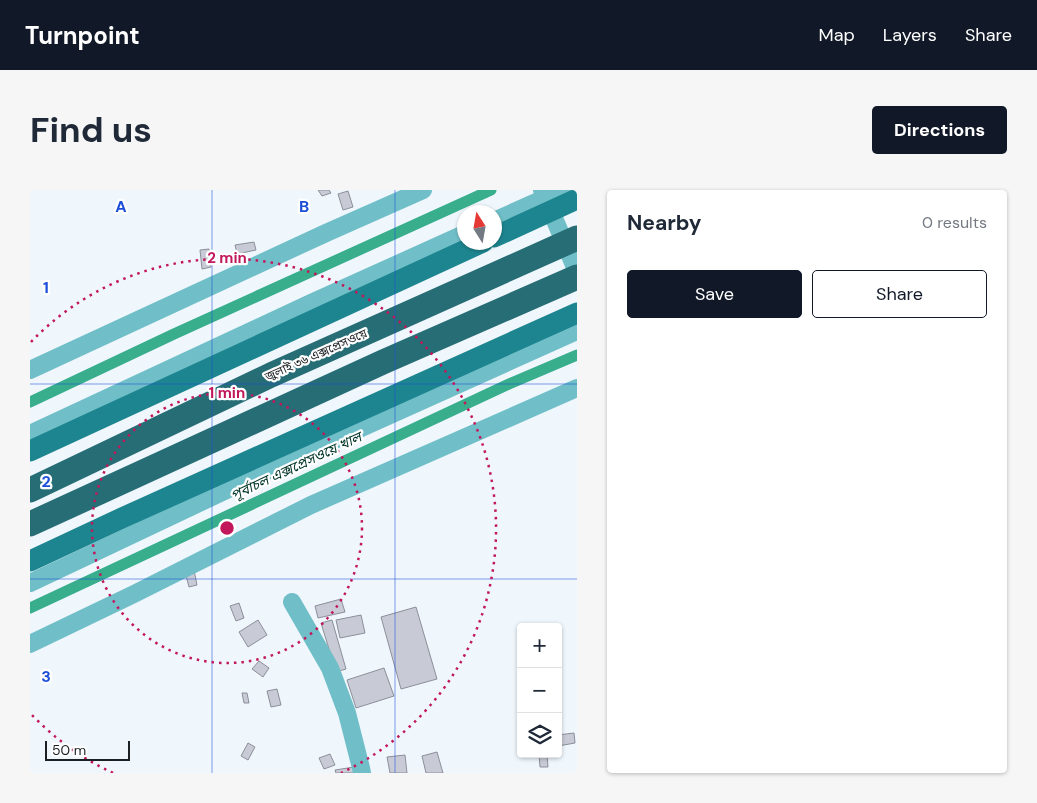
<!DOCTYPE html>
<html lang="en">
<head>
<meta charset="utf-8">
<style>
  :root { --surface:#fff; --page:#f6f6f7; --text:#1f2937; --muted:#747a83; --line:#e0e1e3; --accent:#111827 }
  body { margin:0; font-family:"DM Sans","Noto Sans Bengali",sans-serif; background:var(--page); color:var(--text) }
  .controls { position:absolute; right:15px; bottom:15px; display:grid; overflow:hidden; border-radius:5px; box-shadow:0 1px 4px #0004 }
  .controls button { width:45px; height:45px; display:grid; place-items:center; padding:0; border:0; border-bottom:1px solid var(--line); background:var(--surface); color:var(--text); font:25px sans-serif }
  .compass { position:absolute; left:427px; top:15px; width:45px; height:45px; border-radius:50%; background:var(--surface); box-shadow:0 1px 4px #0004; rotate:349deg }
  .scale { position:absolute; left:15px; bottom:12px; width:85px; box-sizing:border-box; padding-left:5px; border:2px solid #1c2023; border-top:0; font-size:14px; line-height:18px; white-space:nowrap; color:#1c2023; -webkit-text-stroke:4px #fff; paint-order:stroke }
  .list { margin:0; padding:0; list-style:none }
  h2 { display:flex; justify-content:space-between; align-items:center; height:65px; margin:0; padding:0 20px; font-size:21px }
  h2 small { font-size:16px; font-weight:400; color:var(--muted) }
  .actions { display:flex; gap:10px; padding:15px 20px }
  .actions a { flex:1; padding:11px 0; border:1px solid var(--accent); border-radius:5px; text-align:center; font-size:18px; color:var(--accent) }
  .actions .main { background:var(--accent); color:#fff }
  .icon { flex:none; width:28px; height:28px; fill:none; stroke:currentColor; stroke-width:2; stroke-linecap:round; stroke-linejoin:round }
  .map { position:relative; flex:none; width:547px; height:583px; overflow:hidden; border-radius:5px }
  header { display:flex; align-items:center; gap:30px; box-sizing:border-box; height:70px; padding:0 25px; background:var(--accent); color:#fff }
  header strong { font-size:24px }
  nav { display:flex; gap:28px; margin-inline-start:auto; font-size:18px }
  .intro { display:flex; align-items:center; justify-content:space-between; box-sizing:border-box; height:120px; padding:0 30px }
  h1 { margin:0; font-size:35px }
  .button { padding:12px 22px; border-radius:5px; background:var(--accent); color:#fff; font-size:18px; font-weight:700 }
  main { display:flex; gap:30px; padding:0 30px }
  aside { flex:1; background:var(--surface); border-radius:5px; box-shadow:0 1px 4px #0004 }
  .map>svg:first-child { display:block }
</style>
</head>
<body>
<header>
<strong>Turnpoint</strong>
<nav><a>Map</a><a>Layers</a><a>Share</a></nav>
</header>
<div class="intro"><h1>Find us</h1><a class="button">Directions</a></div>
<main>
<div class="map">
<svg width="547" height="583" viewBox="0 0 547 583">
  <rect width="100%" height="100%" fill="#eff7fd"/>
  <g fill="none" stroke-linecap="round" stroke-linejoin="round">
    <g stroke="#38ae8d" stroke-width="11">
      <path d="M0 212 144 144 461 0"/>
      <path d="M0 418 479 194 547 165"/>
    </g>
  </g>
  <g fill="#c8cbd6" stroke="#8c8f99">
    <path d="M288 0H299L301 3 292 6Z"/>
    <path d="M318 1 323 17 313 20 308 4Z"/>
    <path d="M224 52 226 60 207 64 205 55Z"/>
    <path d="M179 59 181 77 172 79 170 60Z"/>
    <path d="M164 380 167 395 159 397 155 382Z"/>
    <path d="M311 409 315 422 288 428 285 416Z"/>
    <path d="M209 413 214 428 206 431 200 416Z"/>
    <path d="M386 417 407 489 371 499 351 427Z"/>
    <path d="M331 425 335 443 310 448 306 430Z"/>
    <path d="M228 430 237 445 218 457 209 442Z"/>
    <path d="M302 430 316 479 306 482 291 433Z"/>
    <path d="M229 471 239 478 233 487 222 479Z"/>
    <path d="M354 478 364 506 326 518 317 490Z"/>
    <path d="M247 499 251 515 241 517 237 501Z"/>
    <path d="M212 503H217L219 513H214Z"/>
    <path d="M544 543 545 553 528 556V545Z"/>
    <path d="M218 553 225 557 218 570 211 566Z"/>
    <path d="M407 562 413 583H396L392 566Z"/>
    <path d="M300 564 305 575 294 579 289 568Z"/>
    <path d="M509 564H517L518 577H510Z"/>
    <path d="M375 565 377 583H360L357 567Z"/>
    <path d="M324 577 325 583H306L305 580Z"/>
  </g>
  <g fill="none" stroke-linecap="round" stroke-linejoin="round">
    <g stroke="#70bfc8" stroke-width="18">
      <path d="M512 0 547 82"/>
      <path d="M464 31 533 0"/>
      <path d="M0 180 296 43 393 0"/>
      <path d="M0 244 279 114 434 44"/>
      <path d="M0 393 262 269 547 141"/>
      <path d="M262 412 300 478 317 523 331 578 332 583"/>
      <path d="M0 454 104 404 281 315 547 198"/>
    </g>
    <g stroke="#1d858f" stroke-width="21">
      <path d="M464 47 547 9"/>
      <path d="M0 261 453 52"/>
      <path d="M0 371 92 328 547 123"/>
    </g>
    <g stroke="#266d75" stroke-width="25">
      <path d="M0 300 241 185 547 48"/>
      <path d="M0 334 353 172 547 87"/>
    </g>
  </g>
  <path fill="none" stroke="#1d4ed8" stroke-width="1" stroke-opacity="0.55" d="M182 0V583M365 0V583M0 194H547M0 389H547"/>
  <g fill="none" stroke="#c2185b" stroke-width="2.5" stroke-dasharray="2.5 5">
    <circle cx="197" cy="338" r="135"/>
    <path d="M83 583A270 270 0 0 1 1 524M1 152A270 270 0 1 1 311 583"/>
  </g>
  <g text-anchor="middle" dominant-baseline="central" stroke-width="4.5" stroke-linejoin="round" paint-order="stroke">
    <g font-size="12" fill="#1c2023" stroke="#fff">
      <text transform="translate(286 165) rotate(-24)">জুলাই ৩৬ এক্সপ্রেসওয়ে</text>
    </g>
    <g font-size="14" font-style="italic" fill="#003427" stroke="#fff">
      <text transform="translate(266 276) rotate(-25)">পূর্বাচল এক্সপ্রেসওয়ে খাল</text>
    </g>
  </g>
  <g font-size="16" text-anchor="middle" font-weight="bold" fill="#1d4ed8" stroke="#fff" stroke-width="4.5" stroke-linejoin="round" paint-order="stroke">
    <text x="91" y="22">A</text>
    <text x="274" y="22">B</text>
    <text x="16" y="103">1</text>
    <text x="16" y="297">2</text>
    <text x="16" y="492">3</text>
  </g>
  <circle cx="197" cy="338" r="8" fill="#c2185b" stroke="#fff" stroke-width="2.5"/>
  <g font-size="15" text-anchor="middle" font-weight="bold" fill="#c2185b" stroke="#fff" stroke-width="4.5" stroke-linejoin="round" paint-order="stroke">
    <text x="197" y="73">2 min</text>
    <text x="197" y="208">1 min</text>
  </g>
</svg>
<div class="controls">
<button>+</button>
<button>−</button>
<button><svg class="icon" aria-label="layers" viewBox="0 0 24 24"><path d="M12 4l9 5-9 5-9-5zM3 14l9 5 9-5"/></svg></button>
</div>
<svg class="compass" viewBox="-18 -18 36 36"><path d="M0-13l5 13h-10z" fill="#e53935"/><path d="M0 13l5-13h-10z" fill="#747a83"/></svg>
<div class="scale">50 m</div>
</div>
<aside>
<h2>Nearby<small>0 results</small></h2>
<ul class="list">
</ul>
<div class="actions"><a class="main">Save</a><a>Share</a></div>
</aside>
</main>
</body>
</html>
